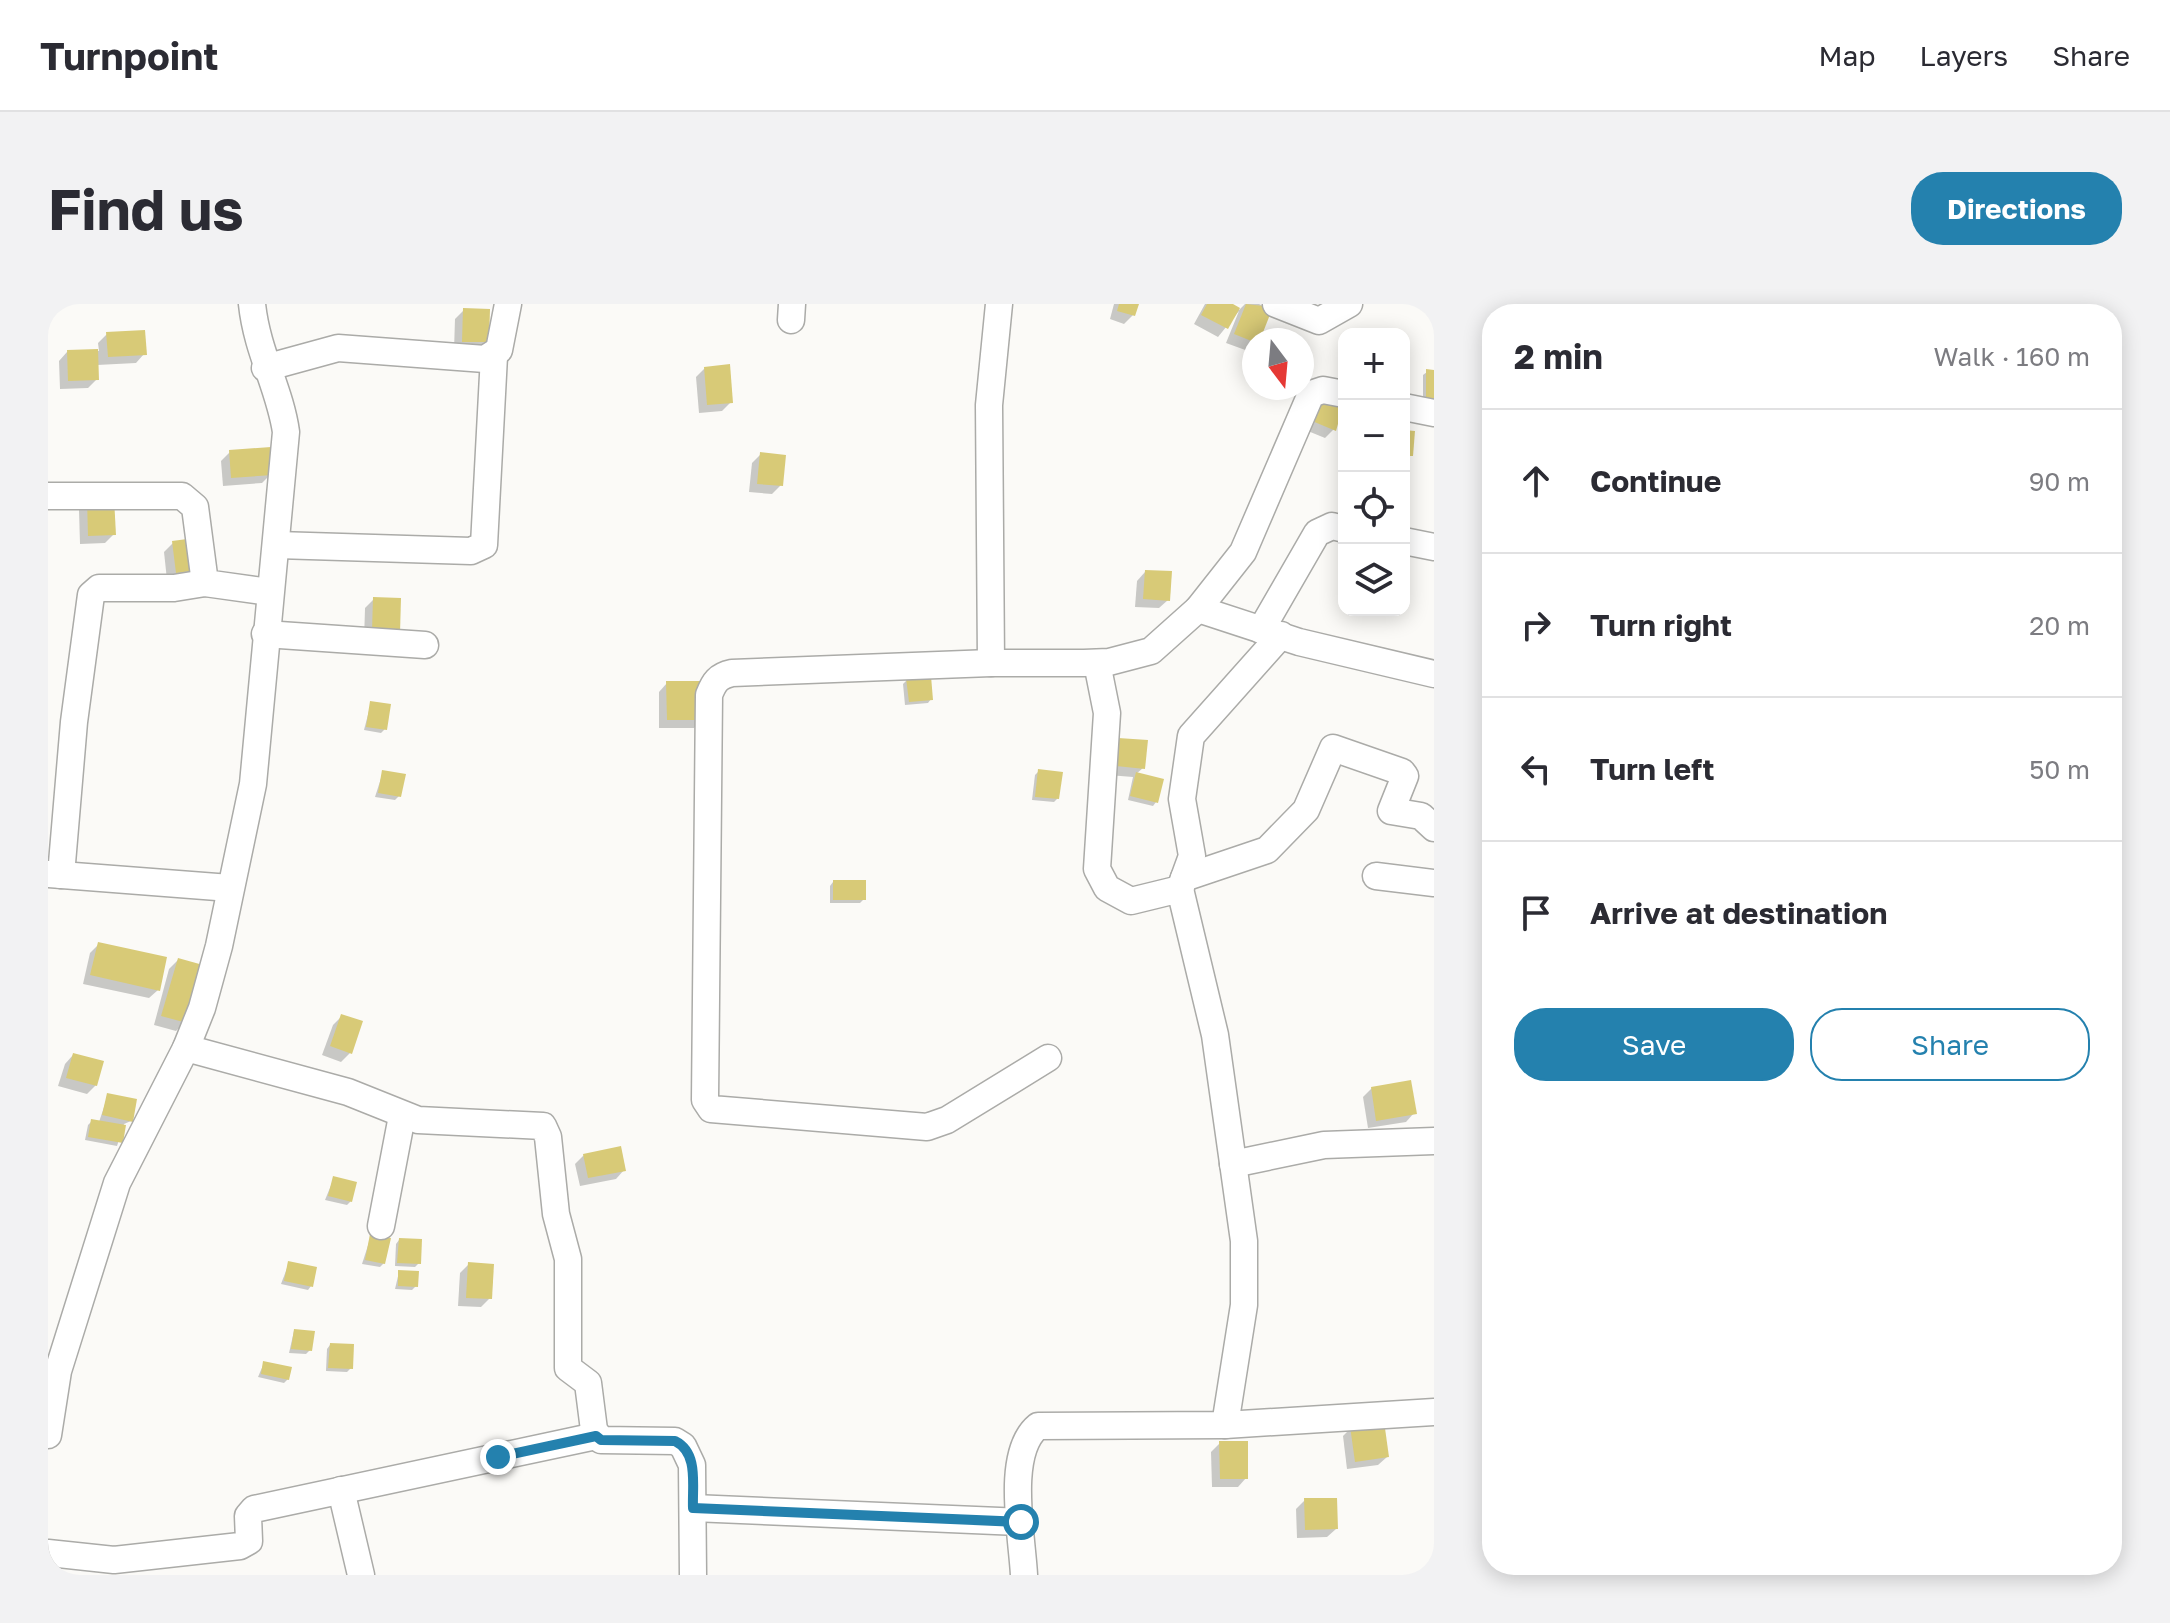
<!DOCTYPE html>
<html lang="en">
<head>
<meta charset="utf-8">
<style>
  :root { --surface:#fff; --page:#f2f2f3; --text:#2b2b33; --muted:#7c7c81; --line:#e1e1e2; --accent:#2481ae }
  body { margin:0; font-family:"Golos Text",sans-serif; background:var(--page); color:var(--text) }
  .controls { position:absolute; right:24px; top:24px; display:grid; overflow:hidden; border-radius:16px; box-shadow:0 4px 20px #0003 }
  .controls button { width:72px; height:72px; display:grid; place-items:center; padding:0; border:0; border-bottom:2px solid var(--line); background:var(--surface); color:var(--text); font:40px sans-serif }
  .compass { position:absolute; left:1194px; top:24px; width:72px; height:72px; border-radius:50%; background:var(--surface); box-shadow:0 4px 20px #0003; rotate:164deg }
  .stop { position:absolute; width:24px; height:24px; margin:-18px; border:6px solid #2481ae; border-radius:50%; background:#fff }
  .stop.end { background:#2481ae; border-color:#fff; box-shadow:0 2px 8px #0008 }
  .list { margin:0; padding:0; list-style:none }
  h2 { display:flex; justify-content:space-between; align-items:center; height:104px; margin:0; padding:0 32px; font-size:34px }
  h2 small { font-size:26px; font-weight:400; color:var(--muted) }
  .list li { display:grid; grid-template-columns:52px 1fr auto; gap:24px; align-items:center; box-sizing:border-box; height:144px; padding:0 32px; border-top:2px solid var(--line) }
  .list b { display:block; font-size:30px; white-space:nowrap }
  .list em { font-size:26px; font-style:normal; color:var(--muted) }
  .actions { display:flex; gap:16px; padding:24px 32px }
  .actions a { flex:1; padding:18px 0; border:2px solid var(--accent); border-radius:32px; text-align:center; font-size:28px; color:var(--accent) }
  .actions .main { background:var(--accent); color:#fff }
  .icon { flex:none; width:44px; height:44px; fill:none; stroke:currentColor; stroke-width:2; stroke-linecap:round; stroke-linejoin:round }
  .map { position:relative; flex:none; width:1386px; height:1271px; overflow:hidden; border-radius:32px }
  header { display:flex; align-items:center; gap:48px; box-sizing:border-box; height:112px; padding:0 40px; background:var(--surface); border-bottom:2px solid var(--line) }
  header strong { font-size:38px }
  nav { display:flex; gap:44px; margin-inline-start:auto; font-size:28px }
  .intro { display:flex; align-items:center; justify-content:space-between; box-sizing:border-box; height:192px; padding:0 48px }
  h1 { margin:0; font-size:56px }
  .button { padding:20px 36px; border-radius:32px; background:var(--accent); color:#fff; font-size:28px; font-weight:700 }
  main { display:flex; gap:48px; padding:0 48px }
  aside { flex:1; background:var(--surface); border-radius:32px; box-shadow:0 4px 20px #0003 }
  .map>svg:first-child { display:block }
</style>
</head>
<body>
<header>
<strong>Turnpoint</strong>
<nav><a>Map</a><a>Layers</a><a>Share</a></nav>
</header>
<div class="intro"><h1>Find us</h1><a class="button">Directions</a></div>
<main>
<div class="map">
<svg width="1386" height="1271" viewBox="0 0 1386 1271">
  <rect width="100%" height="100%" fill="#fbfaf7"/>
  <g fill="#0003">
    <path d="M1066 0H1088L1085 11 1076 20 1062 15Z"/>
    <path d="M1157 0H1181L1191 6 1197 0H1211L1222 5 1200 47 1178 39 1191 7 1170 33 1146 20Z"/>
    <path d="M416 6 439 37 430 46H406L407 15Z"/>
    <path d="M59 30 96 50 88 59 49 61V75L40 84 12 85 11 57 19 48 51 47 50 39Z"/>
    <path d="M657 64 683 98 674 107 651 109 648 73Z"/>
    <path d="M1379 68H1386V97H1375V71Z"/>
    <path d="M1296 101 1286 125 1277 134 1250 123Z"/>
    <path d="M182 148 223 170 214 179 175 182 173 157Z"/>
    <path d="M713 150 733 181 724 190 701 188 704 159Z"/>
    <path d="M40 197 66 230 57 239 32 240 31 206Z"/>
    <path d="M125 239 149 265 140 274 119 276 116 248Z"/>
    <path d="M1097 268 1120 296 1111 304 1087 303 1089 277Z"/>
    <path d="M326 295 350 328 316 336 317 304Z"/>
    <path d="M859 376 883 395 880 399 857 401 855 380Z"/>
    <path d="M619 379 655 415 646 424H611V388Z"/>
    <path d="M323 399 337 425 333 429 316 426Z"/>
    <path d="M1071 436 1095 464 1088 470 1108 498 1105 502 1080 496 1085 473 1060 471Z"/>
    <path d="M991 467 1010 494 1006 498 984 496 987 471Z"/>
    <path d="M335 468 351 492 347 496 327 493Z"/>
    <path d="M785 578 816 595 812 599H782V582Z"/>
    <path d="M51 640 110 686 101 694 35 680 42 649Z"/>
    <path d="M130 656 137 718 128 727 106 721 121 665Z"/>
    <path d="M294 712 302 749 293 758 274 751 285 721Z"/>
    <path d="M25 751 48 781 39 790 10 782 17 760Z"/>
    <path d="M1324 784 1366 809 1358 818 1320 824 1315 793Z"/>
    <path d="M60 791 83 817 76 820 69 842 37 836 40 821 44 817 51 818Z"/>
    <path d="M536 851 576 866 568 875 532 882 527 860Z"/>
    <path d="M286 874 303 897 299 901 277 896Z"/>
    <path d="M323 932 336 959 332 963 314 960Z"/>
    <path d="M351 936 371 959 367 963 347 962 348 940Z"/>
    <path d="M241 959 263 982 260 986 233 980Z"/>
    <path d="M421 960 442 994 433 1003 410 1002 412 969Z"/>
    <path d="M351 968 368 982 364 986 347 985Z"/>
    <path d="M246 1027 262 1046 258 1050 241 1049Z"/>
    <path d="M282 1041 303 1064 299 1068 278 1067 279 1045Z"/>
    <path d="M216 1059 240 1075 236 1079 210 1073Z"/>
    <path d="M1303 1124 1339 1153 1330 1161 1299 1165 1295 1132Z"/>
    <path d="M1172 1139 1198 1174 1190 1183H1164L1163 1148Z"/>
    <path d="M1257 1196 1288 1225 1279 1233 1249 1234 1248 1205Z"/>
  </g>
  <g fill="#d8ca77">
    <path d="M1071 0H1091L1087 12 1069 7Z"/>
    <path d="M1159 0H1185L1192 4 1180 25 1153 11Z"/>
    <path d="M1198 0 1225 3 1212 36 1206 38 1186 30Z"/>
    <path d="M415 4 442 5 441 38H414Z"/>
    <path d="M97 26 99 51 60 53 58 28Z"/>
    <path d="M50 45 51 76 20 77 19 46Z"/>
    <path d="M682 60 685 99 659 101 656 63Z"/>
    <path d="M1378 65 1386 66V94H1378Z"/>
    <path d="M1268 88 1296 99 1288 127 1257 114Z"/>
    <path d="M1356 126 1367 127 1365 152H1356Z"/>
    <path d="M223 143 225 171 183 174 181 146Z"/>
    <path d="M712 148 738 151 735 182 709 180Z"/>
    <path d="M66 194 68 231 40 232 39 195Z"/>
    <path d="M147 234 151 266 128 269 124 237Z"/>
    <path d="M1097 266 1124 267 1122 297 1095 295Z"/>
    <path d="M325 293 353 294 352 329 324 328Z"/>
    <path d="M883 372 885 396 861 398 858 374Z"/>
    <path d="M618 377H656L657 416H619Z"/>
    <path d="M322 397 343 400 339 426 318 423Z"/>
    <path d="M1070 434 1100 436 1097 465 1068 462Z"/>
    <path d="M990 465 1015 468 1011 495 987 493Z"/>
    <path d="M334 466 358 470 353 493 330 489Z"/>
    <path d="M1088 468 1116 475 1110 499 1082 492Z"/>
    <rect x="785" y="576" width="33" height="20"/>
    <path d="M50 638 119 653 112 687 42 671Z"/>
    <path d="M130 654 155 661 139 719 113 712Z"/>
    <path d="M293 710 315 717 304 750 282 742Z"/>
    <path d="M25 749 56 757 49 782 18 774Z"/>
    <path d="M1363 776 1369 810 1328 817 1323 783Z"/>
    <path d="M59 789 89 795 85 818 54 811Z"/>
    <path d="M43 815 78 821 75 839 40 833Z"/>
    <path d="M573 842 578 867 540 874 535 850Z"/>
    <path d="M285 872 309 878 304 898 280 892Z"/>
    <path d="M322 930 343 934 337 960 317 956Z"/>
    <path d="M351 934 374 935 373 960 349 959Z"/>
    <path d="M240 957 269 963 265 983 236 977Z"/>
    <path d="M420 958 446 960 444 995 418 994Z"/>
    <path d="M350 966 371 967 370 983 350 982Z"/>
    <path d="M246 1025 267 1027 264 1047 243 1045Z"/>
    <path d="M282 1039 306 1040 305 1065 280 1064Z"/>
    <path d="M215 1057 244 1063 241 1076 213 1070Z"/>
    <path d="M1336 1117 1341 1153 1307 1158 1302 1122Z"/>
    <path d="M1171 1137H1200V1175H1172Z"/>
    <path d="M1256 1194H1289L1290 1225 1257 1226Z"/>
  </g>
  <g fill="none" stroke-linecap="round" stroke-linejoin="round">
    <defs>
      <g id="minor">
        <path d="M1228 0 1271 17 1301 0"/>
        <path d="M743 16 744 0"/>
        <path d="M217 64 290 44 437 55 451 46 460 0"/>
        <path d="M1356 103 1386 109"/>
        <path d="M0 192H134L147 203 157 279 222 288"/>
        <path d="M1356 237 1386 243"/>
        <path d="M229 241 423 247 436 241 446 52"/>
        <path d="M1150 305 1251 338 1386 370"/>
        <path d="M1213 326 1269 229 1284 222 1296 225"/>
        <path d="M217 330 377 341"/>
        <path d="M943 359 941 101 951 0"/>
        <path d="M1049 359 1059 409 1049 565 1059 584 1083 597 1132 585 1167 731 1196 937V1001L1177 1121"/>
        <path d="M0 570 182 584"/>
        <path d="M13 571 26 418 43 291 51 284H126L157 279"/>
        <path d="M1328 572 1386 579"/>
        <path d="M1136 574 1219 546 1258 506 1285 444 1354 468 1357 472 1343 507 1373 512 1386 524"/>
        <path d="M1132 585 1144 552 1134 495 1143 432 1233 331"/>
        <path d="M138 744 300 788 370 816 495 822 500 833 508 910 520 955V1064L540 1079 546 1126 553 1136 627 1137 635 1142 644 1161 645 1271"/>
        <path d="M1000 754 899 816 879 823 663 805 657 796 661 391C666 378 670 372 684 369L943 359H1036L1061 358 1103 347 1150 305 1195 248 1263 90 1275 86 1296 90"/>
        <path d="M1185 860 1276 841 1386 837"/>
        <path d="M333 922 354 812"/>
        <path d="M0 1131 10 1067 69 879 138 744 154 704 171 642 205 480 238 128C232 85 209 48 204 0"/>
        <path d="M293 1186 313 1271"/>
        <path d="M645 1204 973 1218"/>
        <path d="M0 1249 66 1256 192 1242 201 1237 200 1212 206 1205 548 1132"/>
        <path d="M976 1271C974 1231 957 1149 990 1122L1177 1121 1386 1108"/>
      </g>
    </defs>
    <use href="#minor" stroke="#ababa8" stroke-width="29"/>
    <use href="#minor" stroke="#fff" stroke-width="26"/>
  </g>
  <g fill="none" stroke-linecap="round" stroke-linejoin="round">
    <path stroke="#2481ae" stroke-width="10" d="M450 1153 548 1132 553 1136 627 1137C651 1149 644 1181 645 1204L973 1218"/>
  </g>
</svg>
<div class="controls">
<button>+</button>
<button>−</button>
<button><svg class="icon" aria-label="locate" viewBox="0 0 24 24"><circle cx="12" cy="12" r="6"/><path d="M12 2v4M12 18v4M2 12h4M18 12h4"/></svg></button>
<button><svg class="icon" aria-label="layers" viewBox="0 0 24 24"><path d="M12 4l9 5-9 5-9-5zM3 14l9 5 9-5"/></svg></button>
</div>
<svg class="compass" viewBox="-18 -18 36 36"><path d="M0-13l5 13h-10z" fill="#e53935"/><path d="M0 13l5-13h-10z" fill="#7c7c81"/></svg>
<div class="stop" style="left:973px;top:1218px"></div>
<div class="stop end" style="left:450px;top:1153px"></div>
</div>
<aside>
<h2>2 min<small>Walk · 160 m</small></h2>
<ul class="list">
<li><svg class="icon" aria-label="ahead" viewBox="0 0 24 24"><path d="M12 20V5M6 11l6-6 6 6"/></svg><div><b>Continue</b></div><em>90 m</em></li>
<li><svg class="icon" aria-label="right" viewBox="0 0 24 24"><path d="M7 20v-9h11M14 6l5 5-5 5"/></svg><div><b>Turn right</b></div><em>20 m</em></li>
<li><svg class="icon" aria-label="left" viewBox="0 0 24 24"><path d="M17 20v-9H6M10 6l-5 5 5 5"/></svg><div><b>Turn left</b></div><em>50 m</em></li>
<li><svg class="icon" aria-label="arrive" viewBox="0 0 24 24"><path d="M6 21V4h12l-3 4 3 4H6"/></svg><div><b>Arrive at destination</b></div></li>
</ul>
<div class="actions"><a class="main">Save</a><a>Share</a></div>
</aside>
</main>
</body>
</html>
